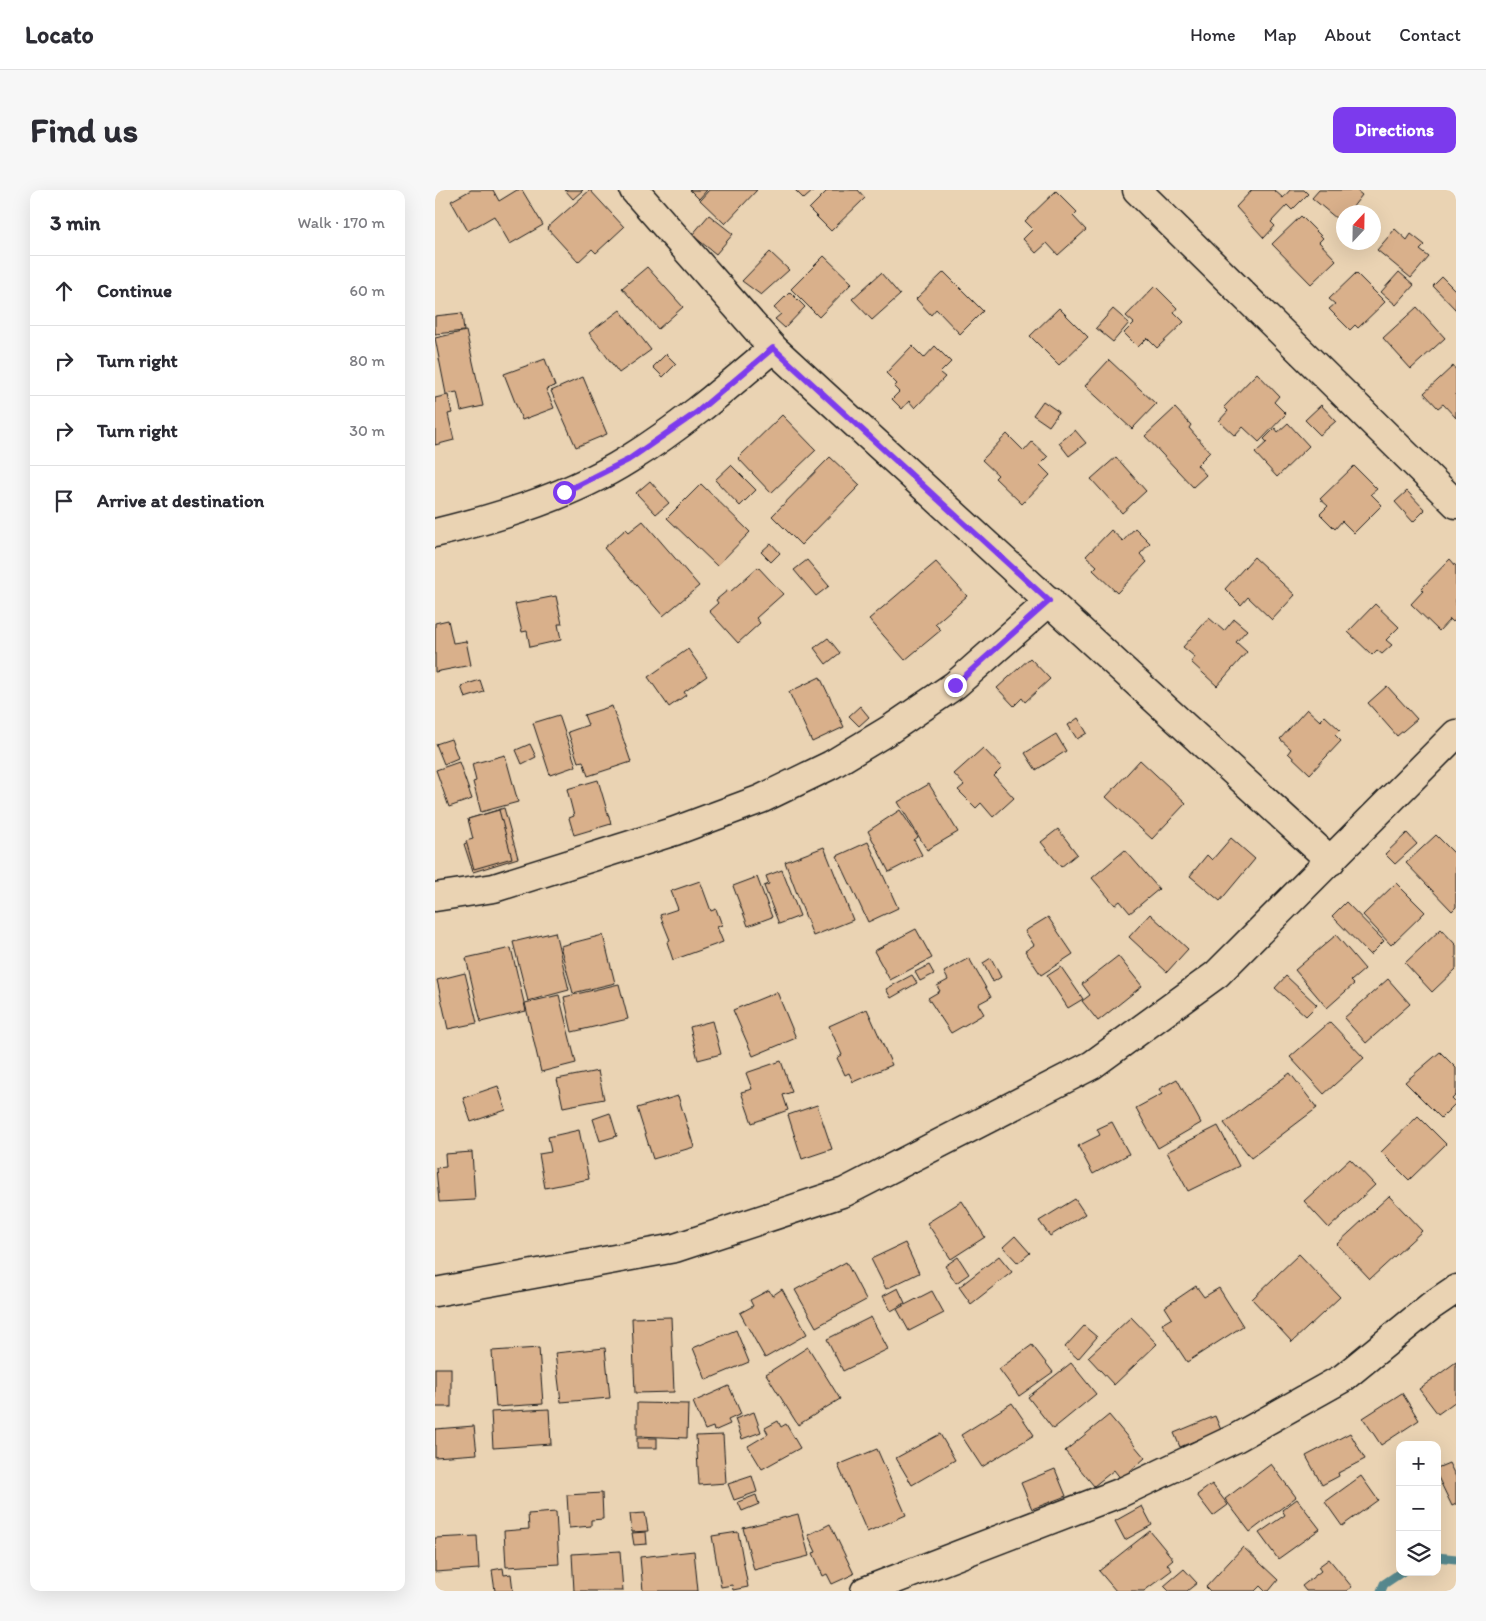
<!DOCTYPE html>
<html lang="en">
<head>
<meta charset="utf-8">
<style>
  :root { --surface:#fff; --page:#f7f7f7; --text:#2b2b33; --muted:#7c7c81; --line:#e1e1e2; --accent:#7c3aed }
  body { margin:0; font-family:Itim,sans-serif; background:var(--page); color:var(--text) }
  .controls { position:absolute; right:15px; bottom:15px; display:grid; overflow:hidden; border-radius:10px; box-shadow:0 5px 20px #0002 }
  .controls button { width:45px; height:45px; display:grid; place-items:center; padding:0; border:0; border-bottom:1px solid var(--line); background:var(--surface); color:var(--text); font:25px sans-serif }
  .compass { position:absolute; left:901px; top:15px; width:45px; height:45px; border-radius:50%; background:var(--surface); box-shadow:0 5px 20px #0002; rotate:22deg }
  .stop { position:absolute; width:15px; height:15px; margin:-11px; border:4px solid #7c3aed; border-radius:50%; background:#fff }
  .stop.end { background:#7c3aed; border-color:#fff; box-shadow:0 1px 5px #0008 }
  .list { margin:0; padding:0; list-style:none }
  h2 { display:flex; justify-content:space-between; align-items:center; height:65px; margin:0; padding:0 20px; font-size:21px }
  h2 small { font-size:16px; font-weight:400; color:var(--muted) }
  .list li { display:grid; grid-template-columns:32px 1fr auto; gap:15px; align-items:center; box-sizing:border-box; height:70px; padding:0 20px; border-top:1px solid var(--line) }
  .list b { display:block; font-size:19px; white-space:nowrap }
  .list em { font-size:16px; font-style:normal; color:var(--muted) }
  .icon { flex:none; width:28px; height:28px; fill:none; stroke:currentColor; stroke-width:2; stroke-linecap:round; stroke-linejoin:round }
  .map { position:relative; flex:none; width:1021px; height:1401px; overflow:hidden; border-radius:10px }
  header { display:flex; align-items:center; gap:30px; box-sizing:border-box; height:70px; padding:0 25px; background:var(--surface); border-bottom:1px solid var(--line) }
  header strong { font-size:24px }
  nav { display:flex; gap:28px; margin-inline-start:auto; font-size:18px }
  .intro { display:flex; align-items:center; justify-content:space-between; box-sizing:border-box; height:120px; padding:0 30px }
  h1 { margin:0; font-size:35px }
  .button { padding:12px 22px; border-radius:10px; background:var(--accent); color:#fff; font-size:18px; font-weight:700 }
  main { display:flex; gap:30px; padding:0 30px }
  aside { flex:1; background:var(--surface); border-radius:10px; box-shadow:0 5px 20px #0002 }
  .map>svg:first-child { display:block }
</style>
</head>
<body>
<header>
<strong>Locato</strong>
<nav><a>Home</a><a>Map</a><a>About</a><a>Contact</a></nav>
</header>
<div class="intro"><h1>Find us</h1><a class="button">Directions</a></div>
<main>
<aside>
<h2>3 min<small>Walk · 170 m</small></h2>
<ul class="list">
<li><svg class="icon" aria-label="ahead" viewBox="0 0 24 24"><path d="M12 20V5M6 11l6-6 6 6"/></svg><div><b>Continue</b></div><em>60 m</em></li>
<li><svg class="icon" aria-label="right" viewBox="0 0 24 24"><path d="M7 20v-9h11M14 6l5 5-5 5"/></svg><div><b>Turn right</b></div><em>80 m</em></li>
<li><svg class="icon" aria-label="right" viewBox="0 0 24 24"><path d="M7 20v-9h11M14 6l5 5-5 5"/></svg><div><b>Turn right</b></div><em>30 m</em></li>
<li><svg class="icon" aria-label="arrive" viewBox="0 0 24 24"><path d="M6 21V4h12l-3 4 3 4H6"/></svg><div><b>Arrive at destination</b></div></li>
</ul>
</aside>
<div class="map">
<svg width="1021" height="1401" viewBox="0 0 1021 1401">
  <rect width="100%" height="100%" fill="#ead3b3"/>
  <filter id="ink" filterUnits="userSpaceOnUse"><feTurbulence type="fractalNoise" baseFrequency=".02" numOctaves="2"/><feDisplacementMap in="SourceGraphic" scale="10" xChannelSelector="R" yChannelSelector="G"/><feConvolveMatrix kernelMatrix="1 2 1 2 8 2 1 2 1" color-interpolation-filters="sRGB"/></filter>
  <g filter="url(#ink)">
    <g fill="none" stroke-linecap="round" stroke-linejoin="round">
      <g stroke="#57888e" stroke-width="9">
        <path d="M1002 1367 1021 1369"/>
        <path d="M946 1401 949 1394 967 1382"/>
      </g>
    </g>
    <g fill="#d9b08b" stroke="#1c1c1c">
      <path d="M36 0H58L64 11 82 0H87L108 35 75 54 59 26 33 41 16 11Z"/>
      <path d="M130 0H148L138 9Z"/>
      <path d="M155 0 189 37 161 63 157 59 143 72 112 38Z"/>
      <path d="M255 0H272L264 9Z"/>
      <path d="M274 0H322L290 34 265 10Z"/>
      <path d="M360 0H379L369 9Z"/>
      <path d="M393 0H423L430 8 396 41 374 19Z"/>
      <path d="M817 0H839L848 8 855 0H869L873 4 857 20 852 15 836 32 840 36 829 48 801 17Z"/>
      <path d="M884 0H921L927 5 917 18 923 22H908V34L877 8Z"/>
      <path d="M621 1 642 22 638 26 651 40 623 65 612 53 601 63 588 49 598 39 590 31Z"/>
      <path d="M274 25 298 44 281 64 257 45Z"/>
      <path d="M866 26 888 48 884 52 901 70 876 94 837 54Z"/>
      <path d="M960 39 972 50 976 44 990 55 985 60 994 67 976 88 942 60Z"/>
      <path d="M335 62 354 80 326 105 307 91Z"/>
      <path d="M389 66 417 93 384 127 356 99Z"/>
      <path d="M212 77 248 117 223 139 187 98Z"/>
      <path d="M509 82 548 121 525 144 501 119 496 125 481 109Z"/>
      <path d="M964 82 979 95 961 115 946 102Z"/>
      <path d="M446 83 465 105 437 130 417 109Z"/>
      <path d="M921 83 950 112 923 138 920 135 915 140 894 119 900 114 894 109Z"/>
      <path d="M1007 87 1021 101V120L998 96Z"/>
      <path d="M720 96 742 118 739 122 749 132 722 158 712 148 703 157 689 143 699 133 691 126Z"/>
      <path d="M355 102 370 117 350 138 340 129 346 124 339 118Z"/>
      <path d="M982 117 1010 148 976 179 948 148Z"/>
      <path d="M624 118 653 147 624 175 595 146Z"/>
      <path d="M678 119 694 133 678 152 661 138Z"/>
      <path d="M185 120 216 160 184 183 154 143Z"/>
      <path d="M27 123 29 141 0 144V126Z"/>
      <path d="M31 141 48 216 26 221 22 202 11 204 0 148Z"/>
      <path d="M477 156 489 168 500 156 516 172 505 183 510 187 480 218 474 211 467 219 457 209 464 202 459 197 462 194 451 183Z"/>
      <path d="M231 164 241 174 228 187 218 177Z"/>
      <path d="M110 169 120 196 111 199 119 218 87 230 69 184Z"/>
      <path d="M674 170 721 214 697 239 650 196Z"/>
      <path d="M1018 176 1021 180V228L1008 214 1003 218 989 203Z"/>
      <path d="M822 183 844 206 839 212 851 224 824 252 808 237 800 246 784 231 793 221 789 217Z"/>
      <path d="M148 187 172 244 141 257 116 201Z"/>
      <path d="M13 205 17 223 13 224 19 250 0 255V208Z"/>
      <path d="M608 211 624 222 614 236 598 225Z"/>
      <path d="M886 215 901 231 885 245 870 230Z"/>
      <path d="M740 218 756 235 754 238 775 262 762 275 771 285 758 297 710 246Z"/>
      <path d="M347 225 381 260 336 303 303 268Z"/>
      <path d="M853 233 874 256 842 287 820 263 832 252 829 249 840 238 843 242Z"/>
      <path d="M640 240 651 253 634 266 624 253Z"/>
      <path d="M572 244 589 261 597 252 613 267 605 275 615 285 587 314 560 288 563 285 547 270Z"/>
      <path d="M395 267 425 295 366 355 337 326Z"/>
      <path d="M681 267 711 301 687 323 656 289Z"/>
      <path d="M296 275 321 300 305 316 280 290Z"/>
      <path d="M919 276 942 299 936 304 947 315 919 343 907 331 900 339 885 324 893 316 885 309Z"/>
      <path d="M215 291 234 313 221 324 201 303Z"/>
      <path d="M266 294 315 342 282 376 232 328Z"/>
      <path d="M972 301 990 320 978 332 960 312Z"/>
      <path d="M208 331 264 396 228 426 169 358 191 339 194 342Z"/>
      <path d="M700 338 715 353 705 364 712 372 682 403 658 380 662 376 651 366 676 340 688 351Z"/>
      <path d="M336 353 345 363 336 372 326 362Z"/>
      <path d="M819 367 860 405 837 430 813 407 806 415 790 399Z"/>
      <path d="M1015 369 1021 376V429L1018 432 1015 429 1004 441 976 414 988 401 986 399Z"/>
      <path d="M372 370 394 396 381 406 359 380Z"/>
      <path d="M501 372 532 406 500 434 506 440 470 470 434 429Z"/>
      <path d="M323 377 348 404 321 428 325 433 303 453 274 421 283 413 281 410 293 400 295 402Z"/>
      <path d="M121 406 127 434H123L126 450 95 457 92 441 87 442 80 414Z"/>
      <path d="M940 414 964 437 951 450 957 455 947 464 942 460 937 465 913 442Z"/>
      <path d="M774 428 789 441 799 429 812 440 801 452 812 462 782 496 756 472 760 467 748 457Z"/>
      <path d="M13 430 18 453 31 451 36 475 0 482V433Z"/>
      <path d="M393 448 405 463 391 474 379 458Z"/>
      <path d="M253 459 272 486 249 502 251 505 234 517 213 487Z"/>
      <path d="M595 468 615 489 590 512 587 508 579 516 562 498Z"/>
      <path d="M385 487 409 537 377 552 354 502Z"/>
      <path d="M45 490 49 502 30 508 26 496Z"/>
      <path d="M952 496 982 529 962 546 933 513Z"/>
      <path d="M177 516 196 572 153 586 148 571 143 572 133 542 153 535 149 525Z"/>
      <path d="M425 516 434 527 424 536 414 526Z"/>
      <path d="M872 519 885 531 890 526 905 540 900 545 906 551 875 584 853 563 856 559 845 549Z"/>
      <path d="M124 525 141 576 115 585 98 533Z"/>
      <path d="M643 528 652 543 642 549 633 535Z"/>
      <path d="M621 544 631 561 601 580 590 563Z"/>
      <path d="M16 549 23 568 9 574 1 554Z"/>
      <path d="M95 554 101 567 87 574 81 560Z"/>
      <path d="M548 558 567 578 559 586 579 608 558 627 546 613 541 618 523 600 529 595 519 584Z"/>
      <path d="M70 565 83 612 46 622 38 592 41 591 37 574Z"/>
      <path d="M705 570 751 613 717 649 671 607Z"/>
      <path d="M24 572 37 609 14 617 1 580Z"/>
      <path d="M163 590 176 634 139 645 134 628 139 626 132 599Z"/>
      <path d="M494 594 523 642 492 660 463 612Z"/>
      <path d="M69 618 83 668 38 682 29 654 40 650 33 629Z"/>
      <path d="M64 620 77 668 39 679 31 651 38 649 33 629Z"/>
      <path d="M465 620 483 647 479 650 487 665 454 682 433 641Z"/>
      <path d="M623 639 642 664 626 677 606 652Z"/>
      <path d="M972 643 982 654 960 674 950 664Z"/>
      <path d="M1001 645 1021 665V717L1017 721 971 673Z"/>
      <path d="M796 648 820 669 785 711 755 686 772 665 777 670Z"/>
      <path d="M433 652 463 718 433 732 402 666Z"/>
      <path d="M389 657 418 730 378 746 350 672Z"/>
      <path d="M690 660 724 699 695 723 685 711 680 715 657 688Z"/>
      <path d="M347 680 365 726 344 734 329 696 334 694 331 686Z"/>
      <path d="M322 687 337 727 313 736 298 696Z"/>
      <path d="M265 691 276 721 281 719 287 735 282 737 288 752 238 770 232 752 235 750 225 725 243 719 236 701Z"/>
      <path d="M961 693 990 722 956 755 928 725Z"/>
      <path d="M911 712 949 751 935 765 897 726Z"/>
      <path d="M715 724 753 759 732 782 694 747Z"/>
      <path d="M613 727 638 764 606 785 590 761 599 755 590 741Z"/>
      <path d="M481 739 497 768 455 790 439 761Z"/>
      <path d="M1006 739 1021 755V779L997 802 970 773Z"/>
      <path d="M120 742 134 800 93 811 78 752Z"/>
      <path d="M168 745 180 793 138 803 125 756Z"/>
      <path d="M901 745 930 779 916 791 919 794 892 818 860 780Z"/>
      <path d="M76 758 91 821 46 832 31 768Z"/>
      <path d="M683 766 707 796 663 831 647 811 655 805 647 794Z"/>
      <path d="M534 768 556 807 543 814 549 824 516 843 493 808 505 801 502 796 513 790 509 782Z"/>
      <path d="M556 768 566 787 558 792 548 773Z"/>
      <path d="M494 775 499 784 485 791 480 782Z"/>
      <path d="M626 777 648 809 633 818 612 786Z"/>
      <path d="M30 783 42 833 13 839 2 790Z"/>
      <path d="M477 785 482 793 456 808 451 799Z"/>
      <path d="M851 786 882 815 871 826 840 798Z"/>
      <path d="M953 789 975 814 931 853 909 828Z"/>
      <path d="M184 794 193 829 137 842 129 807Z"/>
      <path d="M342 802 361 848 318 866 298 820Z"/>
      <path d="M124 805 141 873 106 882 90 813Z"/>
      <path d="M432 819 457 875 418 892 414 883 410 885 402 868 407 865 394 836Z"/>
      <path d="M277 831 286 864 263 870 255 837Z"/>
      <path d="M895 832 929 868 889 904 855 867Z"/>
      <path d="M1005 862 1021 878V905L1017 909 1021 913 1006 928 970 892Z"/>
      <path d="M346 871 357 902 348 905 353 920 317 933 306 902 317 899 311 883Z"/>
      <path d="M163 881 169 909 128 917 122 889Z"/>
      <path d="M855 883 882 918 816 968 789 933Z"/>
      <path d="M742 889 766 933 723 958 701 918 727 904 724 899Z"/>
      <path d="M63 896 71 920 36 932 28 908Z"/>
      <path d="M243 906 259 957 218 969 202 918Z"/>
      <path d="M382 915 397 959 367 969 353 925Z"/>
      <path d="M175 923 182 946 165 951 158 929Z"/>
      <path d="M983 926 1011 954 974 990 946 962Z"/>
      <path d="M677 932 694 964 658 984 643 956 665 945 662 939Z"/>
      <path d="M783 936 804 976 753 1001 732 962Z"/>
      <path d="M144 940 154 989 110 998 104 964 116 962 113 947Z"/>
      <path d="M37 962 40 1010 4 1012 1 978 11 977 10 964Z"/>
      <path d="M915 969 940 995 894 1038 869 1011Z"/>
      <path d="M954 1006 987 1041 935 1089 902 1054Z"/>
      <path d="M640 1009 650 1024 615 1046 604 1031Z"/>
      <path d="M527 1011 550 1047 516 1069 492 1033Z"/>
      <path d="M580 1046 595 1063 583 1073 568 1057Z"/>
      <path d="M470 1053 484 1083 451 1099 436 1069Z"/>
      <path d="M864 1064 905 1107 857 1152 817 1109Z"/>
      <path d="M564 1066 577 1082 536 1114 524 1097Z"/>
      <path d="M523 1067 534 1084 521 1093 510 1076Z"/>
      <path d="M411 1072 431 1110 381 1137 360 1100Z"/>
      <path d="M761 1096 769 1107 784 1098 808 1136 752 1172 727 1134 737 1128 730 1117Z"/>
      <path d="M463 1098 470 1113 456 1121 448 1106Z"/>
      <path d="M347 1099 372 1144 330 1168 305 1123 318 1116 315 1110 334 1100 337 1106Z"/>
      <path d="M497 1101 509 1123 474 1141 462 1119Z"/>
      <path d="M236 1127 239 1202 200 1203 197 1128Z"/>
      <path d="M436 1127 453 1159 408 1181 392 1149Z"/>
      <path d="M696 1127 722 1154 679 1195 653 1167Z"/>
      <path d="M649 1136 662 1147 643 1169 630 1157Z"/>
      <path d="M301 1140 314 1172 271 1190 258 1158Z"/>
      <path d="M597 1155 618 1182 584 1206 564 1179Z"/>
      <path d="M373 1157 405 1209 363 1235 331 1184Z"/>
      <path d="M104 1158 108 1214 61 1217 57 1161Z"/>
      <path d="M170 1158 175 1208 126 1212 120 1163Z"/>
      <path d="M1021 1172V1211L1003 1224 984 1199Z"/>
      <path d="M636 1173 661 1204 618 1239 593 1207Z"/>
      <rect x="0" y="1178" width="16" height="39"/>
      <path d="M294 1196 306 1224 293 1230 295 1234 279 1241 278 1237 270 1240 258 1212Z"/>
      <path d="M967 1203 984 1230 946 1255 928 1228Z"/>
      <path d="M202 1213 253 1214 252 1248 202 1246Z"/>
      <path d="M577 1213 599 1245 547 1277 526 1245Z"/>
      <path d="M114 1219 116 1254 58 1258 56 1222Z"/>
      <path d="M319 1222 326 1242 307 1249 300 1229Z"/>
      <path d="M674 1225 710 1268 686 1289 679 1280 659 1296 630 1261Z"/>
      <path d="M780 1226 786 1240 745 1257 739 1243Z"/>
      <path d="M343 1231 346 1237 351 1234 365 1258 327 1279 313 1256 333 1244 330 1238Z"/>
      <path d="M39 1236 42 1264 0 1267V1239Z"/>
      <path d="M915 1243 930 1269 903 1283 904 1286 887 1295 871 1266Z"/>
      <path d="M505 1244 520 1270 477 1295 461 1268Z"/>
      <path d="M288 1245 291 1293 264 1295 261 1246Z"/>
      <rect x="202" y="1248" width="20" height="10"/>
      <path d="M442 1259 471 1325 432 1342 403 1275Z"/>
      <path d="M1014 1273 1021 1287V1314L1017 1316 1002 1285V1278Z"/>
      <path d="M836 1274 861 1307 815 1342 790 1309Z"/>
      <path d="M620 1279 631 1306 597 1319 586 1293Z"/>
      <path d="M317 1286 322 1302 299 1310 293 1294Z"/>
      <path d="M926 1286 943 1310 907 1336 890 1312Z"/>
      <path d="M777 1294 793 1315 778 1326 762 1305Z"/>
      <path d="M167 1303 168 1329 156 1330V1336L134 1338 132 1305Z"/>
      <path d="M321 1305 324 1314 307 1321 303 1312Z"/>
      <path d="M862 1309 885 1339 843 1369 824 1343 850 1325 847 1320Z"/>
      <path d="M707 1316 717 1335 690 1350 680 1331Z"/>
      <path d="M121 1322 124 1374 71 1377 69 1341 94 1339 93 1324Z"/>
      <path d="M210 1323 213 1341 197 1342 195 1324Z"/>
      <path d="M363 1324 374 1366 319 1380 308 1338Z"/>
      <path d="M395 1334 419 1384 397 1394 392 1384 388 1386 378 1363 381 1362 373 1345Z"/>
      <path d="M715 1341 738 1369 732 1374 737 1380 709 1401H681L664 1381Z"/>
      <path d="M211 1342 212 1354 199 1355 197 1343Z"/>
      <path d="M303 1342 313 1397 298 1400 297 1395 286 1397 277 1346Z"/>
      <path d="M42 1346 44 1379 0 1382V1348Z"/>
      <path d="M808 1357 843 1390 834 1401H830L825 1396 820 1401H775L771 1397Z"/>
      <path d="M185 1361 188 1401H139L137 1364Z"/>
      <path d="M259 1361 263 1401H208L205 1367Z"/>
      <path d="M894 1369 917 1397 911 1401H871L867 1396 886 1381 883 1377Z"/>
      <path d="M68 1378 69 1385 76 1384 78 1401H60L57 1380Z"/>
      <path d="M749 1379 762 1393 752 1401H734L729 1396Z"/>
    </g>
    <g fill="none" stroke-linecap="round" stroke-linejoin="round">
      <defs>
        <g id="minor">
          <path d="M199 0 338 158 896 671"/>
          <path d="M702 0 1021 314"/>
          <path d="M0 343C63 328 139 304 194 269 246 237 292 197 338 158"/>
          <path d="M0 707 59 698 240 641 326 609 396 575 454 540 520 495 615 411"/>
          <path d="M0 1102 240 1058 410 1002 657 875 782 784 1021 544"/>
          <path d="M430 1401 687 1302 801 1248 908 1188 996 1116 1021 1099"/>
        </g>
      </defs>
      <use href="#minor" stroke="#1c1c1c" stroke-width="31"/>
      <use href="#minor" stroke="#ead3b3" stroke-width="28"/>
    </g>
  </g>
  <g fill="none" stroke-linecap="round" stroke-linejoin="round" filter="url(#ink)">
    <path stroke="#7c3aed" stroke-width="6" d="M129 302 193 270 261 223 338 158 614 411 520 495"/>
  </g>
</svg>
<div class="controls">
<button>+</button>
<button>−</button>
<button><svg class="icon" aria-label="layers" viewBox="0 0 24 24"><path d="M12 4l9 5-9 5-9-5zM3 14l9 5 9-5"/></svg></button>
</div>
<svg class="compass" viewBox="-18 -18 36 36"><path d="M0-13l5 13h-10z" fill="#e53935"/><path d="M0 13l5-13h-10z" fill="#7c7c81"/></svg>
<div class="stop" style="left:129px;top:302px"></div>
<div class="stop end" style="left:520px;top:495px"></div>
</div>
</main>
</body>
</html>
